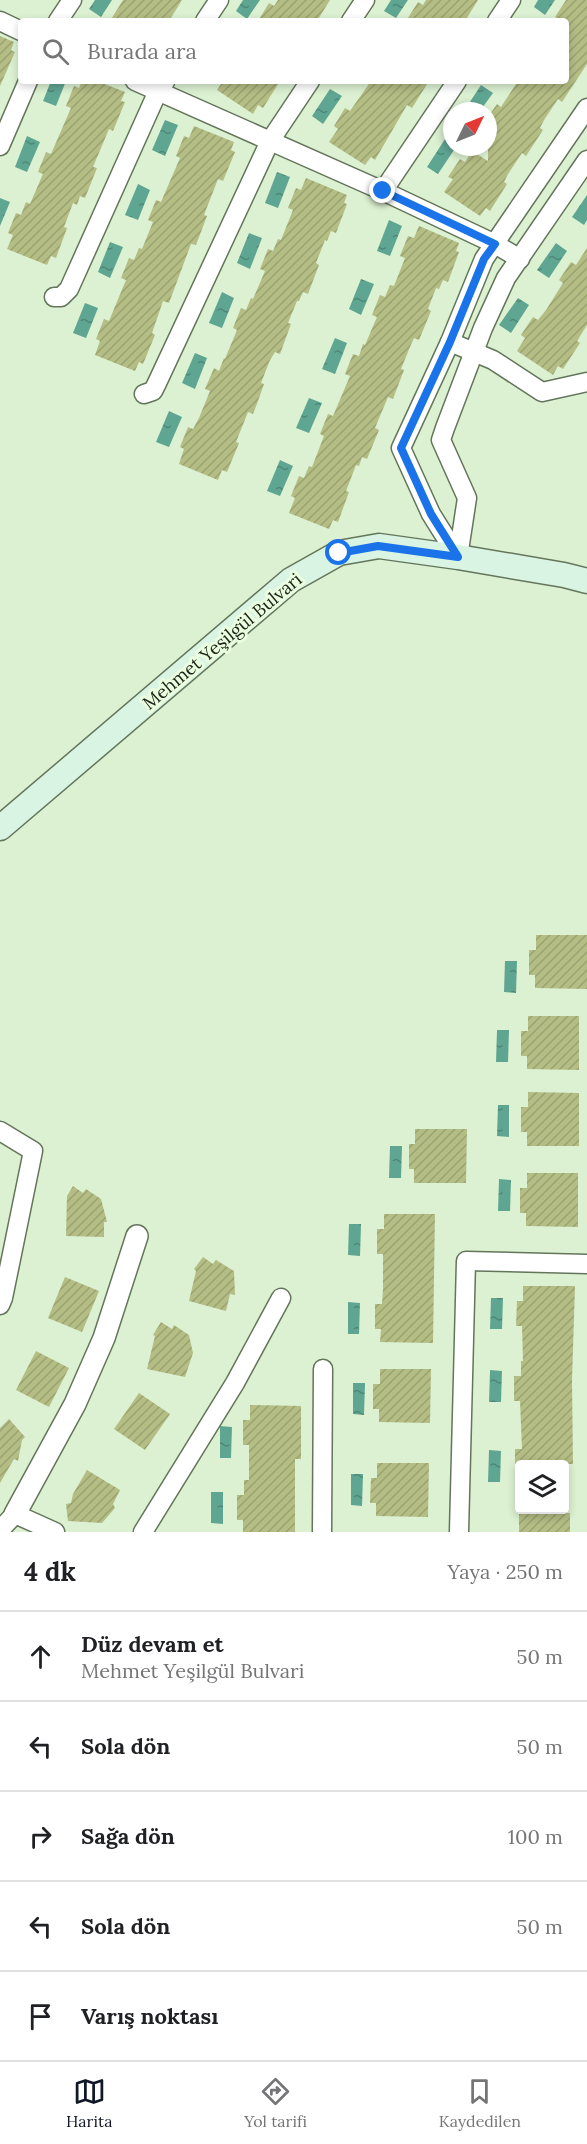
<!DOCTYPE html>
<html lang="tr">
<head>
<meta charset="utf-8">
<style>
  :root { --surface:#fff; --page:#f2f2f2; --text:#202124; --muted:#757577; --line:#e0e0e0; --accent:#111827 }
  body { margin:0; font-family:Lora,serif; background:var(--page); color:var(--text) }
  .controls { position:absolute; right:18px; bottom:18px; display:grid; overflow:hidden; border-radius:6px; box-shadow:0 3px 9px #0003 }
  .controls button { width:54px; height:54px; display:grid; place-items:center; padding:0; border:0; border-bottom:2px solid var(--line); background:var(--surface); color:var(--text); font:30px sans-serif }
  .compass { position:absolute; left:443px; top:102px; width:54px; height:54px; border-radius:50%; background:var(--surface); box-shadow:0 3px 9px #0003; rotate:47deg }
  .stop { position:absolute; width:18px; height:18px; margin:-14px; border:4px solid #1a73e8; border-radius:50%; background:#fff }
  .stop.end { background:#1a73e8; border-color:#fff; box-shadow:0 2px 6px #0008 }
  .list { margin:0; padding:0; list-style:none }
  h2 { display:flex; justify-content:space-between; align-items:center; height:78px; margin:0; padding:0 24px; font-size:26px }
  h2 small { font-size:20px; font-weight:400; color:var(--muted) }
  .list li { display:grid; grid-template-columns:39px 1fr auto; gap:18px; align-items:center; box-sizing:border-box; height:90px; padding:0 24px; border-top:2px solid var(--line) }
  .list b { display:block; font-size:22px; white-space:nowrap }
  .list p { margin:0; font-size:20px; white-space:nowrap; color:var(--muted) }
  .list em { font-size:20px; font-style:normal; color:var(--muted) }
  .icon { flex:none; width:33px; height:33px; fill:none; stroke:currentColor; stroke-width:2; stroke-linecap:round; stroke-linejoin:round }
  .map { position:relative; flex:none; width:587px; height:1532px; overflow:hidden }
  .search { position:absolute; background:var(--surface); box-shadow:0 3px 9px #0003; left:18px; right:18px; top:18px; height:66px; display:flex; align-items:center; gap:15px; box-sizing:border-box; padding:0 21px; border-radius:6px; color:var(--muted); font-size:22px }
  .sheet { height:528px; background:var(--surface) }
  nav { display:flex; justify-content:space-around; align-items:center; box-sizing:border-box; height:84px; border-top:2px solid var(--line); background:var(--surface); font-size:16px; color:var(--muted) }
  nav a { display:grid; justify-items:center; gap:3px }
  nav .on { color:var(--accent) }
  .map>svg:first-child { display:block }
</style>
</head>
<body>
<div class="map">
<svg width="587" height="1532" viewBox="0 0 587 1532">
  <defs>
    <pattern id="water-ripples" width="26" height="14" patternUnits="userSpaceOnUse" patternTransform="scale(1.5)"><rect width="26" height="14" fill="#5fa692"/><path d="M2 4q2-2 4 0t4 0M15 11q2-2 4 0t4 0" fill="none" stroke="#4e8776"/></pattern>
    <pattern id="building-hatch" width="6" height="6" patternUnits="userSpaceOnUse" patternTransform="scale(1.5)"><rect width="6" height="6" fill="#b4bd84"/><path d="M-1 1l2-2M0 6l6-6M5 7l2-2" fill="none" stroke="#9aa271"/></pattern>
  </defs>
  <rect width="100%" height="100%" fill="#dcf1d2"/>
  <g fill="url(#water-ripples)">
    <path d="M95 0H112L101 17 89 9Z"/>
    <path d="M243 0H260L247 19 236 11Z"/>
    <path d="M391 0H408L396 18 384 11Z"/>
    <path d="M538 0H555L545 15 534 7Z"/>
    <path d="M51 81H66L56 106 43 101Z"/>
    <path d="M481 85 493 93 480 111H464Z"/>
    <path d="M330 89 342 96 323 124 312 116Z"/>
    <path d="M165 120 178 125 165 156 152 150Z"/>
    <path d="M27 136 40 142 27 172 15 167Z"/>
    <path d="M445 139 452 144V147H456L438 174 427 167Z"/>
    <path d="M277 172 290 177 278 208 265 203Z"/>
    <path d="M138 184 150 190 138 220 125 215Z"/>
    <path d="M587 195V220L584 225 572 217Z"/>
    <path d="M0 198 10 202 0 226Z"/>
    <path d="M389 220 402 226 390 256 377 251Z"/>
    <path d="M249 233 262 238 250 269 237 263Z"/>
    <path d="M110 242 123 247 110 278 98 272Z"/>
    <path d="M556 243 567 251 549 278 537 270Z"/>
    <path d="M361 279 374 284 361 315 349 309Z"/>
    <path d="M222 292 234 298 222 328 209 323Z"/>
    <path d="M518 298 529 305 511 333 499 325Z"/>
    <path d="M85 303 98 308 86 338 73 333Z"/>
    <path d="M335 338 347 343 335 374 322 369Z"/>
    <path d="M195 353 207 358 195 389 182 383Z"/>
    <path d="M309 398 322 403 309 433 296 428Z"/>
    <path d="M169 411 182 417 169 447 156 442Z"/>
    <path d="M280 460 293 466 280 496 267 491Z"/>
    <path d="M505 961H517L516 993 504 992Z"/>
    <path d="M497 1030H509L508 1062H496Z"/>
    <path d="M498 1105H509V1137L497 1136Z"/>
    <path d="M390 1146H402L401 1178H389Z"/>
    <path d="M499 1179 511 1180 510 1211H498Z"/>
    <path d="M349 1224H361L360 1256 348 1255Z"/>
    <path d="M491 1298H503L502 1329H490Z"/>
    <path d="M348 1302 360 1303 359 1334H348Z"/>
    <path d="M490 1370 502 1371 501 1402H489Z"/>
    <path d="M353 1383H365L364 1415 353 1414Z"/>
    <path d="M220 1426 232 1427 231 1458H220Z"/>
    <path d="M489 1450 501 1451 500 1482H488Z"/>
    <path d="M351 1474H363L362 1506 351 1505Z"/>
    <path d="M211 1492H223V1524L211 1523Z"/>
  </g>
  <g fill="url(#building-hatch)">
    <path d="M123 0H182L169 21H110Z"/>
    <path d="M278 0H330L317 21H258L269 3 274 6Z"/>
    <path d="M426 0H478L465 21H406L418 2 423 5Z"/>
    <path d="M566 0H587V64L562 102 558 99 544 120 540 128 543 130 526 156 522 153 508 174 504 182 507 184 490 211 486 208 480 216 444 192 453 179 448 177 460 159 465 162 472 151 488 161V117L497 104 501 107 518 81H566V21H562L555 17Z"/>
    <path d="M0 36 14 42 11 50 15 52 0 86Z"/>
    <path d="M82 81H97L125 92 121 101 125 102 113 131 109 129 93 167 97 168 85 198 80 196 77 205 73 203 64 227 67 228 56 258 51 256 47 265 7 249 13 235 8 233 16 213 21 215 26 202 30 204 43 174 38 172 46 152 51 154 71 108 66 106 74 86 79 88Z"/>
    <path d="M223 81H280L263 108 258 105 253 114 217 90Z"/>
    <path d="M371 81H429L412 108 407 105 375 160 371 157 365 165 329 142 338 129 334 126 345 108 350 111Z"/>
    <path d="M194 126 234 142 231 150 235 152 223 181 218 179 204 215 207 216 196 245 191 244 169 303 163 301 152 333 155 335 143 364 139 362 135 371 95 355 100 341 96 339 104 319 109 321 126 280 121 278 129 258 134 260 139 248 142 249 153 222 148 220 156 200 161 202 180 158 176 156 184 136 189 138Z"/>
    <path d="M306 178 347 195 344 203 347 204 336 233 331 231 327 241 325 240 316 263 319 265 308 294 303 292 299 301H297L288 323 291 324 280 354 275 352 270 360 261 383 264 384 258 401 253 414 248 412 236 442 239 443 227 472 222 470 218 480 179 464 184 449 180 447 188 427 193 429 199 418 210 391 205 389 214 368 219 371 224 358 225 359 237 330 233 328 241 308 246 310 251 298 253 299 265 271 260 269 268 249 273 251 278 239 281 240 293 210 288 208 296 188 301 190Z"/>
    <path d="M419 226 459 243 456 251 459 252 448 282 443 280 439 289 436 288 428 309 431 311 419 340 414 338 410 347 401 369 404 370 393 399 388 397 375 428 379 430 367 459 362 457 359 466 356 465 346 491 349 492 338 522 333 520 329 529 289 513 295 498 291 496 299 476 304 478 309 466 312 467 324 436 320 434 328 414 333 416 350 376 345 374 353 354 359 356 363 344 365 345 377 317 372 315 380 295 385 297 390 285 394 286 405 258 400 256 408 236 414 238Z"/>
    <path d="M587 248V325L577 341 580 343 563 369 558 366 553 375 517 351 525 338 521 335 533 317 538 320 546 310 563 283 559 280 571 262 576 265Z"/>
    <path d="M536 935H587V989L535 988V975H529V950H536Z"/>
    <path d="M528 1016H579V1070L527 1069V1056H521V1031H528Z"/>
    <path d="M528 1092 579 1093V1146H527V1132H521V1107H528Z"/>
    <path d="M415 1129H467L466 1183H414V1169H409V1144H415Z"/>
    <path d="M527 1173H578V1227L526 1226V1213H520V1188H527Z"/>
    <path d="M73 1186 83 1193 86 1189 101 1199 107 1222H104V1237L66 1236 67 1196Z"/>
    <path d="M384 1214H435L433 1343 380 1342 381 1329H375V1304H382L383 1289V1254H377V1229H384Z"/>
    <path d="M203 1257 213 1264 216 1260 234 1271 235 1295 230 1294 226 1311 189 1301 196 1271 194 1269Z"/>
    <path d="M65 1277 99 1291 82 1332 48 1318Z"/>
    <path d="M523 1286H575L572 1380 573 1464H515V1449H522L520 1401H514V1376H521V1361H523L522 1326H516L517 1301H523Z"/>
    <path d="M161 1322 172 1329 174 1325 189 1335 193 1353 185 1377 147 1369 155 1336 153 1335Z"/>
    <path d="M36 1351 69 1368 49 1407 16 1390Z"/>
    <path d="M380 1369H431L430 1423 379 1422V1409H373V1384H380Z"/>
    <path d="M139 1393 170 1414 145 1450 114 1429Z"/>
    <path d="M250 1405 301 1406V1459H295V1532H243V1520H237V1495H244V1480H249V1445H243V1420H250Z"/>
    <path d="M9 1419 25 1437 22 1440 18 1461 14 1459 0 1483V1428Z"/>
    <path d="M377 1463H429L428 1517 376 1516V1503H370L371 1478H377Z"/>
    <path d="M87 1470 120 1490 113 1504 115 1508 102 1523 68 1521 66 1504 71 1503 73 1494Z"/>
    <path d="M519 1512 570 1513V1532H519Z"/>
  </g>
  <g fill="none" stroke-linecap="round" stroke-linejoin="round">
    <defs>
      <g id="minor">
        <path d="M0 21 21 31"/>
        <path d="M58 21 72 0"/>
        <path d="M205 21 219 0"/>
        <path d="M351 21 365 0"/>
        <path d="M497 21 511 0"/>
        <path d="M135 81 383 191 495 244 520 259"/>
        <path d="M587 108 484 259 450 342 401 448 431 514 458 557 467 498 441 440 445 428 483 328 506 278 587 160"/>
        <path d="M0 146 28 81"/>
        <path d="M383 191 457 81"/>
        <path d="M54 297H61L69 289 158 91 165 82"/>
        <path d="M450 342 493 360 542 392 587 382"/>
        <path d="M144 394 153 391 157 383 270 141 310 81"/>
        <path d="M0 1131 33 1151 3 1298 0 1305"/>
        <path d="M0 1530 15 1514 55 1532"/>
        <path d="M143 1532 235 1383 281 1298"/>
        <path d="M322 1532 323 1369"/>
        <path d="M459 1532 466 1261 587 1264"/>
      </g>
      <path id="tertiary" d="M15 1514 75 1404 104 1338 137 1236"/>
      <path id="secondary" d="M0 828 291 580 339 553 379 546 458 557 564 575 587 581"/>
    </defs>
    <use href="#minor" stroke="#63755a" stroke-width="21"/>
    <use href="#tertiary" stroke="#63755a" stroke-width="24"/>
    <use href="#secondary" stroke="#63755a" stroke-width="27"/>
    <use href="#minor" stroke="#fff" stroke-width="18"/>
    <use href="#tertiary" stroke="#fff" stroke-width="21"/>
    <use href="#secondary" stroke="#daf4e3" stroke-width="24"/>
  </g>
  <g fill="none" stroke-linecap="round" stroke-linejoin="round">
    <path stroke="#1a73e8" stroke-width="8" d="M339 553 378 546 458 557 431 514 401 448 450 342 484 259 495 244 383 191"/>
  </g>
  <g text-anchor="middle" dominant-baseline="central" stroke-width="6" stroke-linejoin="round" paint-order="stroke">
    <g font-size="18" fill="#1d2419" stroke="#eafedf">
      <text transform="translate(222 641) rotate(-40)">Mehmet Yeşilgül Bulvari</text>
    </g>
  </g>
</svg>
<div class="controls">
<button><svg class="icon" aria-label="layers" viewBox="0 0 24 24"><path d="M12 4l9 5-9 5-9-5zM3 14l9 5 9-5"/></svg></button>
</div>
<svg class="compass" viewBox="-18 -18 36 36"><path d="M0-13l5 13h-10z" fill="#e53935"/><path d="M0 13l5-13h-10z" fill="#757577"/></svg>
<div class="stop" style="left:339px;top:553px"></div>
<div class="stop end" style="left:383px;top:191px"></div>
<div class="search"><svg class="icon" aria-label="search" viewBox="0 0 24 24"><circle cx="10" cy="10" r="6"/><path d="M15 15l6 6"/></svg>Burada ara</div>
</div>
<section class="sheet">
<h2>4 dk<small>Yaya · 250 m</small></h2>
<ul class="list">
<li><svg class="icon" aria-label="ahead" viewBox="0 0 24 24"><path d="M12 20V5M6 11l6-6 6 6"/></svg><div><b>Düz devam et</b><p>Mehmet Yeşilgül Bulvari</p></div><em>50 m</em></li>
<li><svg class="icon" aria-label="left" viewBox="0 0 24 24"><path d="M17 20v-9H6M10 6l-5 5 5 5"/></svg><div><b>Sola dön</b></div><em>50 m</em></li>
<li><svg class="icon" aria-label="right" viewBox="0 0 24 24"><path d="M7 20v-9h11M14 6l5 5-5 5"/></svg><div><b>Sağa dön</b></div><em>100 m</em></li>
<li><svg class="icon" aria-label="left" viewBox="0 0 24 24"><path d="M17 20v-9H6M10 6l-5 5 5 5"/></svg><div><b>Sola dön</b></div><em>50 m</em></li>
<li><svg class="icon" aria-label="arrive" viewBox="0 0 24 24"><path d="M6 21V4h12l-3 4 3 4H6"/></svg><div><b>Varış noktası</b></div></li>
</ul>
</section>
<nav>
<a class="on"><svg class="icon" aria-label="map" viewBox="0 0 24 24"><path d="M3 6l6-2 6 2 6-2v14l-6 2-6-2-6 2zM9 4v14M15 6v14"/></svg>Harita</a>
<a><svg class="icon" aria-label="directions" viewBox="0 0 24 24"><path d="M12 3l9 9-9 9-9-9zM9 14v-3h6M13 9l2 2-2 2"/></svg>Yol tarifi</a>
<a><svg class="icon" aria-label="saved" viewBox="0 0 24 24"><path d="M7 4h10v16l-5-4-5 4z"/></svg>Kaydedilen</a>
</nav>
</body>
</html>
